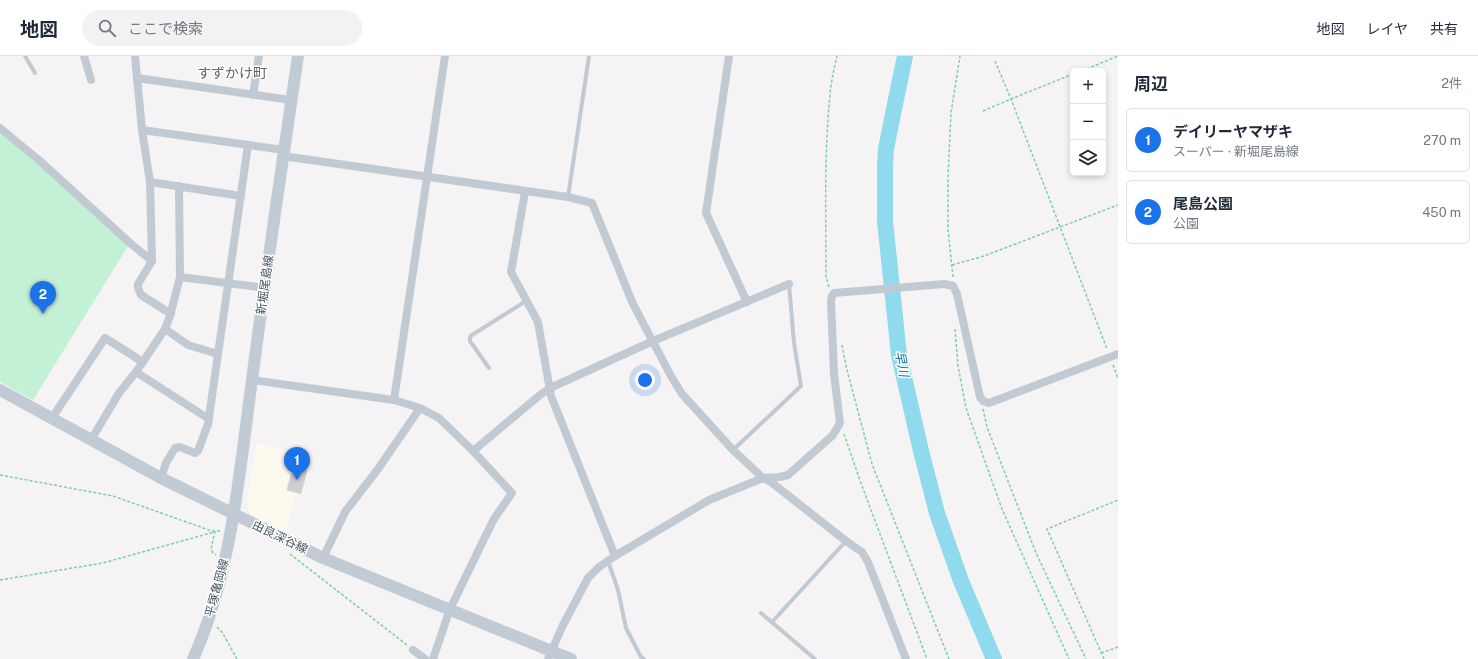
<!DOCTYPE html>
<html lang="ja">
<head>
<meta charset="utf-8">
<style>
  :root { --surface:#fff; --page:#f2f2f3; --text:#1f2937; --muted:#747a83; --line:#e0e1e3; --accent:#1a73e8 }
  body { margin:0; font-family:"Public Sans","Noto Sans JP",sans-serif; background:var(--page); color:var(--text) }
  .controls { position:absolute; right:12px; top:12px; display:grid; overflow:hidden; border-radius:6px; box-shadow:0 2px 6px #0003 }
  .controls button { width:36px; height:36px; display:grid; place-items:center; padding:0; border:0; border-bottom:1px solid var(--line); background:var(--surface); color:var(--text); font:20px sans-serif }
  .you { position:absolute; left:645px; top:324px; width:14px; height:14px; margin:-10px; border:3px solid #fff; border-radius:50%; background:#1a73e8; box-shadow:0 0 0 6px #1a73e833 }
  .badge { display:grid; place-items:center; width:26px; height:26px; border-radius:50%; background:var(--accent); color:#fff; font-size:13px; font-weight:700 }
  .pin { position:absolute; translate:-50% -33px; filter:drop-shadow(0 1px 2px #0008) }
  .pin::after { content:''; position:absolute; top:21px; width:14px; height:12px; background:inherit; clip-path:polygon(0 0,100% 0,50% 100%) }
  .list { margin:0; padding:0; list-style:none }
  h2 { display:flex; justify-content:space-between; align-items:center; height:52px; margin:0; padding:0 16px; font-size:17px }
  h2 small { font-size:13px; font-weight:400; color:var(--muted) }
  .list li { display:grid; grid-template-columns:26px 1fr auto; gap:12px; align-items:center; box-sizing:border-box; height:64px; margin:0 8px 8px; padding:0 8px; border:1px solid var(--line); border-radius:6px }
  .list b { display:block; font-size:15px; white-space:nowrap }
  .list p { margin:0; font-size:13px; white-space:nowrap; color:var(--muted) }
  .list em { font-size:13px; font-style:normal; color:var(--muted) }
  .icon { flex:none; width:22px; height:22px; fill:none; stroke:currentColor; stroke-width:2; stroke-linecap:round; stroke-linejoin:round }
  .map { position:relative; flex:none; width:1118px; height:603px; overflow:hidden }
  header { display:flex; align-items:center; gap:24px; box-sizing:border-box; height:56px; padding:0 20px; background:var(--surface); border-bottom:1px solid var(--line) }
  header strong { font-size:19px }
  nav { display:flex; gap:22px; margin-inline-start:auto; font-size:14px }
  .search { width:280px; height:36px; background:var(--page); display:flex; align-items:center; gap:10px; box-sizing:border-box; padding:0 14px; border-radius:22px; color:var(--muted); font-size:15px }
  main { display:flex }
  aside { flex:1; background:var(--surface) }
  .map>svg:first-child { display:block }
</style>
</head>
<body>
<header>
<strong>地図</strong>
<div class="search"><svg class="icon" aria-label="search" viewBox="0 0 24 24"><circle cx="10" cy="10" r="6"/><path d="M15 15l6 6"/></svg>ここで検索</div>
<nav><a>地図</a><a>レイヤ</a><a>共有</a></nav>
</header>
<main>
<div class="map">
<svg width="1118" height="603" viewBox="0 0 1118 603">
  <rect width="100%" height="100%" fill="#f5f3f3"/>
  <path fill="#fdf9ef" d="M256 387 313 401 302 440 296 439 286 475 250 458 247 445Z"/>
  <path fill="#c3f1d5" d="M0 75 38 107 128 190 33 344 0 326Z"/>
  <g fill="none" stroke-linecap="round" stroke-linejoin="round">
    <path stroke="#90daee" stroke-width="16" d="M905 0 894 53 886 93 885 109V165L899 299 921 395 937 457 961 525 994 603"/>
  </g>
  <path fill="#cdcfd5" stroke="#d7d9de" d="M293 411 307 415 301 438 287 434Z"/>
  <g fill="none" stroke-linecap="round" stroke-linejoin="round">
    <g stroke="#7ad0a6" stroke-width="1.5" stroke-dasharray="3 2" stroke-linecap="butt">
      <path d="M995 5 1011 43 1107 293"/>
      <path d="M1082 15 1118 0"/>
      <path d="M983 55 1011 43 1073 18"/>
      <path d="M952 209 984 200 1118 149"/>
      <path d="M953 221 948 173V121L951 57 960 0"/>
      <path d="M829 231 826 220C826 160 824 99 830 39 831 26 834 13 837 0"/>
      <path d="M955 273 958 310 966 352 1002 453 1069 603"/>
      <path d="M842 289 847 314 872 408 949 603"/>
      <path d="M1113 309 1118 323"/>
      <path d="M983 353 987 371 1036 497 1086 603"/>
      <path d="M844 378 862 430 927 603"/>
      <path d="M0 419 113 440 212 475H220"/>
      <path d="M215 475 211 493 213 497 216 499"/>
      <path d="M290 498 407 589"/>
      <path d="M0 524 103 507 214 476"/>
      <path d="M217 571 222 576 237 603"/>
      <path d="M1101 597 1118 591"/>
      <path d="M1104 603 1047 473 1118 444"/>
    </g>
    <g stroke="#c1cad2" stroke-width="4">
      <path d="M25 0 35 17"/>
      <path d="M568 141 589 0"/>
      <path d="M489 312 470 285V281L472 279 526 245"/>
      <path d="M733 394 801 330 794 287 789 228"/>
      <path d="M608 505 618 534 626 572 641 601 644 603"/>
      <path d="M761 557 815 603"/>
      <path d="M772 566 846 485"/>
    </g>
    <g stroke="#c1cad2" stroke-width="8">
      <path d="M84 0 91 24"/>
      <path d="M135 0 142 74 150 126 152 205 138 228V232L141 239 171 258"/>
      <path d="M729 0 706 157 747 246"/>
      <path d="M137 22 291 44"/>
      <path d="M253 39 259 0"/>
      <path d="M0 72 40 105 130 187 152 205"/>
      <path d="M142 74 284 94"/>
      <path d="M283 100 568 141 592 147 633 248 671 320 682 338 733 394 763 422 771 426 846 485 862 496 868 506 906 603"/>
      <path d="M150 126 241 140"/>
      <path d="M525 136 511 216 538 266 551 340 615 500"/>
      <path d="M180 221 265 232"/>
      <path d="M165 273 188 289 218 298"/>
      <path d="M136 316 209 363"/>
      <path d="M252 324 394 344 420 352 439 362 473 395 512 437 494 463 487 477 450 553 433 603"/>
      <path d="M394 344 445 0"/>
      <path d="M52 362 105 282 143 306"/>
      <path d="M91 384 119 337 136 316 165 273 170 260 180 221 179 130"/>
      <path d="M473 395 540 339 550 332 653 285 789 228"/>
      <path d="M161 422 166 407 175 392 180 391 195 397 198 395 208 368 248 89"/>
      <path d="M323 502 345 456 378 413 420 352"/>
      <path d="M413 594 425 603"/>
      <path d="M548 603 563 569 588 522 599 511 615 500 709 444 763 422 780 421 788 419 833 379 840 367 834 318 831 246 832 240 834 237 944 228 953 230 957 238 980 341 983 345 989 347 997 344 1118 298"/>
    </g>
    <g stroke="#c1cbd6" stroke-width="12">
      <path d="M0 334 161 422 323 502 571 603"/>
      <path d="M193 603C232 516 239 418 252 324 266 216 282 108 298 0"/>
    </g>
  </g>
  <g text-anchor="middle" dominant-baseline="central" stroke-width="3" stroke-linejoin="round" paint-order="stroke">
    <g font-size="12" fill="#4a5661" stroke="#fff">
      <text transform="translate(265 229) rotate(-82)">新堀尾島線</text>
      <text transform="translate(280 481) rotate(26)">由良深谷線</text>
      <text transform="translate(217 532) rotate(-75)">平塚亀岡線</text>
    </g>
    <g font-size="13" font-style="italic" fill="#0c7c9b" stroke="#fff">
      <text transform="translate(902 308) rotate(79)">早川</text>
    </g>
    <g font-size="14" fill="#5f6368" stroke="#fff">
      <text x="232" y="17">すずかけ町</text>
    </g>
  </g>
</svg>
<div class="controls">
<button>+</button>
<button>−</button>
<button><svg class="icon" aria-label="layers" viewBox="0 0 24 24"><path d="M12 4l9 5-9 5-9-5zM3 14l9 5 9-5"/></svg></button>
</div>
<div class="you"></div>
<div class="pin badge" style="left:297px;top:424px">1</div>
<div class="pin badge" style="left:43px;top:258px">2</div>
</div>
<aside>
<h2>周辺<small>2件</small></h2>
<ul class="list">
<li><span class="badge">1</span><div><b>デイリーヤマザキ</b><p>スーパー · 新堀尾島線</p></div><em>270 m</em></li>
<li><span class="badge">2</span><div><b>尾島公園</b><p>公園</p></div><em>450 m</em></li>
</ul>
</aside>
</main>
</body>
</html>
